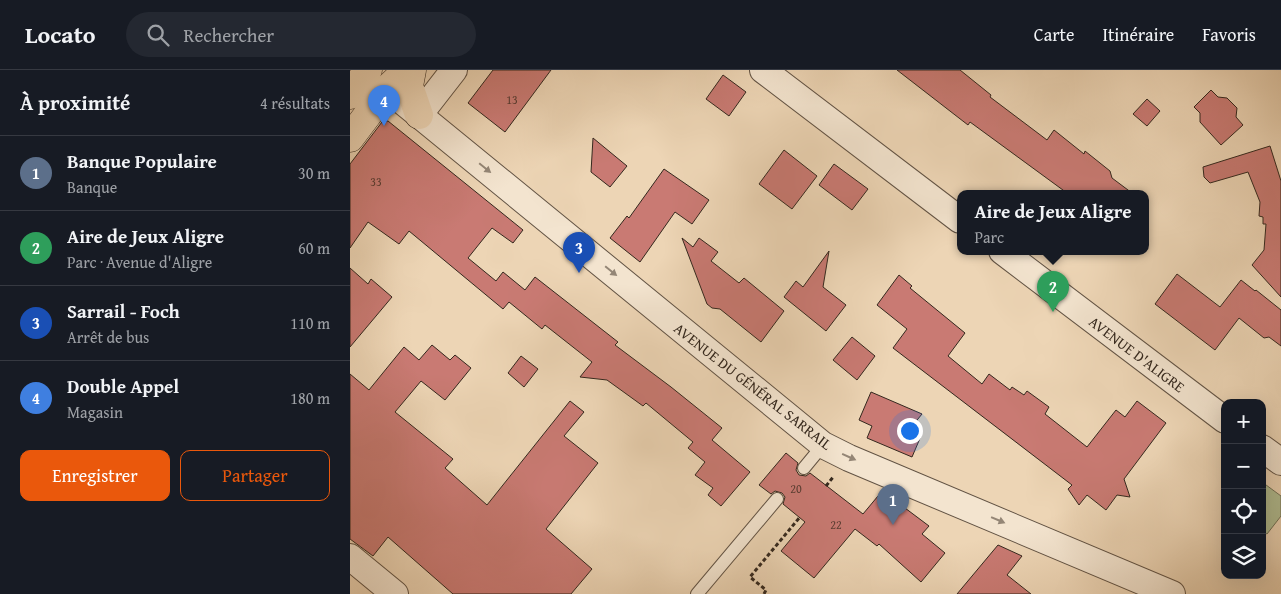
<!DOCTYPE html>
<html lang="fr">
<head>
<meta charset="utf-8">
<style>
  :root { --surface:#171b24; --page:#242831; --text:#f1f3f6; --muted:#9ea1a6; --line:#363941; --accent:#ea580c }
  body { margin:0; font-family:"Gentium Book Plus",serif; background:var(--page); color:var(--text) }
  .controls { position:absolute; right:15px; bottom:15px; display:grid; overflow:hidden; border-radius:10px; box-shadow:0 5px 20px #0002 }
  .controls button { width:45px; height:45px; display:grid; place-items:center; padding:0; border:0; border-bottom:1px solid var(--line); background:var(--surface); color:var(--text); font:25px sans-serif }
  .you { position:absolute; left:559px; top:360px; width:18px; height:18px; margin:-12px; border:4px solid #fff; border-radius:50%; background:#1a73e8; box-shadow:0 0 0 8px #1a73e833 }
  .badge { display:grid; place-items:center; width:32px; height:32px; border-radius:50%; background:var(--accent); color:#fff; font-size:16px; font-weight:700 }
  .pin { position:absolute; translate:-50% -41px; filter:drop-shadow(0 1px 2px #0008) }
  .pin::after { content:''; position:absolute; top:26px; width:18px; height:15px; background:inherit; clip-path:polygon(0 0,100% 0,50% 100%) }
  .popup { position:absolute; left:607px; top:120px; width:192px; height:65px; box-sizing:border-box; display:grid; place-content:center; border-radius:10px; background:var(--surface); filter:drop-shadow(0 1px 4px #0005); font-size:16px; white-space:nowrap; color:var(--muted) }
  .popup b { font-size:19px; color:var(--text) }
  .popup::after { content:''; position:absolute; left:50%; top:100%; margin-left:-10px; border:10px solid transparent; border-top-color:var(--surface) }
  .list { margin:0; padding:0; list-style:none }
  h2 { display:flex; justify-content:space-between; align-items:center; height:65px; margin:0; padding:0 20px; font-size:21px }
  h2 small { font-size:16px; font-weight:400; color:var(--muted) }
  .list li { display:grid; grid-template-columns:32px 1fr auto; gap:15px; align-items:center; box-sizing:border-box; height:75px; padding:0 20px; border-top:1px solid var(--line) }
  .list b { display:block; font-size:19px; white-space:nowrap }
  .list p { margin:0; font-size:16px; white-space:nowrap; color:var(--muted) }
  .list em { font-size:16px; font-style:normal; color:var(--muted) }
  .actions { display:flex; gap:10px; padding:15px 20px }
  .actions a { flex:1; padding:11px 0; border:1px solid var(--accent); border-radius:10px; text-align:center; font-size:18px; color:var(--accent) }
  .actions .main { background:var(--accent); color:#fff }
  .icon { flex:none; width:28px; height:28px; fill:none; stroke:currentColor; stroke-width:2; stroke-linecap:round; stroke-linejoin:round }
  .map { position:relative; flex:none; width:931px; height:524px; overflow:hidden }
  header { display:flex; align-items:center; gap:30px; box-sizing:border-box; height:70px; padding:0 25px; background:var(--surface); border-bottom:1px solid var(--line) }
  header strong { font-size:24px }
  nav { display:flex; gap:28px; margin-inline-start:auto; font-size:18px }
  .search { width:350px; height:45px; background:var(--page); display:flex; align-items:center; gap:12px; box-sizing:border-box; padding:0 18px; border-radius:28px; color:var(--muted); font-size:19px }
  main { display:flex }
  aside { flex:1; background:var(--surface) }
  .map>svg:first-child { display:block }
</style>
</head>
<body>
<header>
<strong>Locato</strong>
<div class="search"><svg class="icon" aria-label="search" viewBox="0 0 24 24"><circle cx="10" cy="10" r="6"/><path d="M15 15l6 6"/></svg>Rechercher</div>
<nav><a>Carte</a><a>Itinéraire</a><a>Favoris</a></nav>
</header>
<main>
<aside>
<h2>À proximité<small>4 résultats</small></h2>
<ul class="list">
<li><span class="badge" style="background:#5c6f8a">1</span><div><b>Banque Populaire</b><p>Banque</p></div><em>30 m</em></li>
<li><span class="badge" style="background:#2e9e5b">2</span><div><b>Aire de Jeux Aligre</b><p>Parc · Avenue d'Aligre</p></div><em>60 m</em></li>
<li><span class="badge" style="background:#1a4fb4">3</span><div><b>Sarrail - Foch</b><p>Arrêt de bus</p></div><em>110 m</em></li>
<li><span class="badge" style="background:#3f7fe0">4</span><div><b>Double Appel</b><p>Magasin</p></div><em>180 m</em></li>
</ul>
<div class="actions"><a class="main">Enregistrer</a><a>Partager</a></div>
</aside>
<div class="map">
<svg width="931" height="524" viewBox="0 0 931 524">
  <rect width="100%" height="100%" fill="#edd5b5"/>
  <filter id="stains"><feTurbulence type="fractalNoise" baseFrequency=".004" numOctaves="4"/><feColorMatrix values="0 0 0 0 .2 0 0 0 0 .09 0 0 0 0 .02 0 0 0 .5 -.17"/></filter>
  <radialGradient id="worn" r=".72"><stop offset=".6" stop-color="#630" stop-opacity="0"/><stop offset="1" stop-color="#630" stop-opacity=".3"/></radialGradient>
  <path fill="#b1be93" stroke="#727358" d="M912 412 931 426V446L917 464 912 461Z"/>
  <g fill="#c97a73" stroke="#34281e">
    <path d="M143 0H201L155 62 118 33Z"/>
    <path d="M547 0H610L641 25 640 27 697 70 704 60 734 84 735 81 760 101 762 108 782 123H717L620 52 618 55Z"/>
    <path d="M373 5 396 22 379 46 356 29Z"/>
    <path d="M861 20 868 27 877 28 887 38 886 47 893 55 871 75 850 52V43L844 37Z"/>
    <path d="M797 29 810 41 797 56 783 44Z"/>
    <path d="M38 51 173 160 163 173 142 158 118 188 146 211 153 202 175 220 185 207 268 272 265 275 321 317 372 358 362 370 400 402 371 436 358 425 363 418 345 405 355 392 338 378 343 372 296 333 293 336 257 310 230 307 242 292 195 255 192 259 159 232 153 239 59 161 49 174 18 152 0 178V94L32 52Z"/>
    <path d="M243 68 277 96 260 117 241 102Z"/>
    <path d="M920 76 931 111V227L902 195 914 180 916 154H913V147L909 146 910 132 898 102 860 113 854 107 853 97Z"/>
    <path d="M434 80 467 106 442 139 409 114Z"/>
    <path d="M484 94 518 119 502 140 469 115Z"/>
    <path d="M314 99 359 130 342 154 325 142 290 192 260 168 277 146 279 148Z"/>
    <path d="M332 168 343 177 349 168 368 182 361 191 389 213 394 208 434 241 411 272 370 239 362 238 357 234Z"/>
    <path d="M479 181 473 217 496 235 476 261 434 227 446 211 453 217Z"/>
    <path d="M0 198 18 214 21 209 42 227 0 277Z"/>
    <path d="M827 204 870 237 891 210 905 221 906 220 931 240V276L919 267 914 268 889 248 865 280 805 234Z"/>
    <path d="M549 205 562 216 560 218 615 263 598 286 632 314 639 304 660 320 662 317 674 325 677 321 699 337 695 344 737 377 766 340 775 347 787 331 816 353 774 409 780 427 767 425 756 440 737 425 729 435 718 419 722 415 543 278 557 259 527 235Z"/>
    <path d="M502 267 525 286 507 310 483 290Z"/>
    <path d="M82 275 100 290 105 285 121 298 95 330 71 311 45 342 103 389 95 398 137 435 220 331 234 342 214 366 248 393 196 459 242 499 221 524H103L38 467 23 486 0 469V304L19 320 54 277 69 290Z"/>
    <path d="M171 286 188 299 174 317 158 303Z"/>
    <path d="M521 322 572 344 559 360 571 366 562 387 517 368 522 356 509 350Z"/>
    <path d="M436 383 448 393 446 400 449 405 456 406 460 403 513 444 528 426 547 440 551 435 579 456 572 464 595 483 571 512 529 474 527 476 505 459 464 508 431 481 455 452 433 434 435 427 432 423 425 421 421 424 409 415Z"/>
    <path d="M648 475 672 486 657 505 681 524H607Z"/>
  </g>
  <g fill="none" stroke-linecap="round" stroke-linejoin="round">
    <defs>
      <g id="service">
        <path d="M454 398 473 375"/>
        <path d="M347 524 427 429"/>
      </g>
      <g id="minor">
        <path d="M413 0 610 150"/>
        <path d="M52 31 473 375 499 388 822 524"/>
        <path d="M69 45 104 0"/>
        <path d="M652 181 875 350"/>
        <path d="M912 378 931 392"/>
        <path d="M0 487 45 524"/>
      </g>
      <g id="primary">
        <path d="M62 0 59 16 69 45"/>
        <path d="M0 25 18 0"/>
        <path d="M0 68 37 19 57 0"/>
      </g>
    </defs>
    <use href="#service" stroke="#625344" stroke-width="14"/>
    <use href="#minor" stroke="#625344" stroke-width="28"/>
    <use href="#primary" stroke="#34281e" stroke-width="29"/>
    <g stroke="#34281e" stroke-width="3" stroke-dasharray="4 2.5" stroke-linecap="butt">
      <path d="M476 416 484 406"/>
      <path d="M414 524 416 520 400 507 450 447"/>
    </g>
    <use href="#service" stroke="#f3e4cf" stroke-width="12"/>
    <use href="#minor" stroke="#f3e4cf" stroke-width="26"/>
    <use href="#primary" stroke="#edd5b5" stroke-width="28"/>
  </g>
  <defs><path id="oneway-solid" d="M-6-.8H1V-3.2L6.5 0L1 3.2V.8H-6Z" transform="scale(1.25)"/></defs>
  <g fill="#948676">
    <use href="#oneway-solid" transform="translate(135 98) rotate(39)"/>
    <use href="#oneway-solid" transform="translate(261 201) rotate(39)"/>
    <use href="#oneway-solid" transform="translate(499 387) rotate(24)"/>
    <use href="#oneway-solid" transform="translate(648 450) rotate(23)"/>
  </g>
  <g text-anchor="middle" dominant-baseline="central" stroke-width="4.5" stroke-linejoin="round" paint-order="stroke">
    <g font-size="12" fill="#593c33">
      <text x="162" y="29">13</text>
      <text x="26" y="111">33</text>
      <text x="446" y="418">20</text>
      <text x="486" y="454">22</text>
    </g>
    <g font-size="15" fill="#34281e" stroke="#f3e4cf">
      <text transform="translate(787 284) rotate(37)">AVENUE D'ALIGRE</text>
      <text transform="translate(403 316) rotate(38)">AVENUE DU GÉNÉRAL SARRAIL</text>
    </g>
  </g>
  <rect width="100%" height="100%" filter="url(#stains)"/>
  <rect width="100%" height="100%" fill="url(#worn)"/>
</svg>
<div class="controls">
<button>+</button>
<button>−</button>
<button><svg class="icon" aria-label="locate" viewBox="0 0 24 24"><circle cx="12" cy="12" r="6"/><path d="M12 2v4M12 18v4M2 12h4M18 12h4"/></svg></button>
<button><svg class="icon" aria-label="layers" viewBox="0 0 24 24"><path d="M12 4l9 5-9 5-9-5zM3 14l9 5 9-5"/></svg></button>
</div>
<div class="you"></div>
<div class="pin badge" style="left:543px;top:455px;background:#5c6f8a">1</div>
<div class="pin badge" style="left:703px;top:242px;background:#2e9e5b">2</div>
<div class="popup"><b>Aire de Jeux Aligre</b>Parc</div>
<div class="pin badge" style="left:229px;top:203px;background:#1a4fb4">3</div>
<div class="pin badge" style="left:34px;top:56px;background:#3f7fe0">4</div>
</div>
</main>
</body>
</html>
